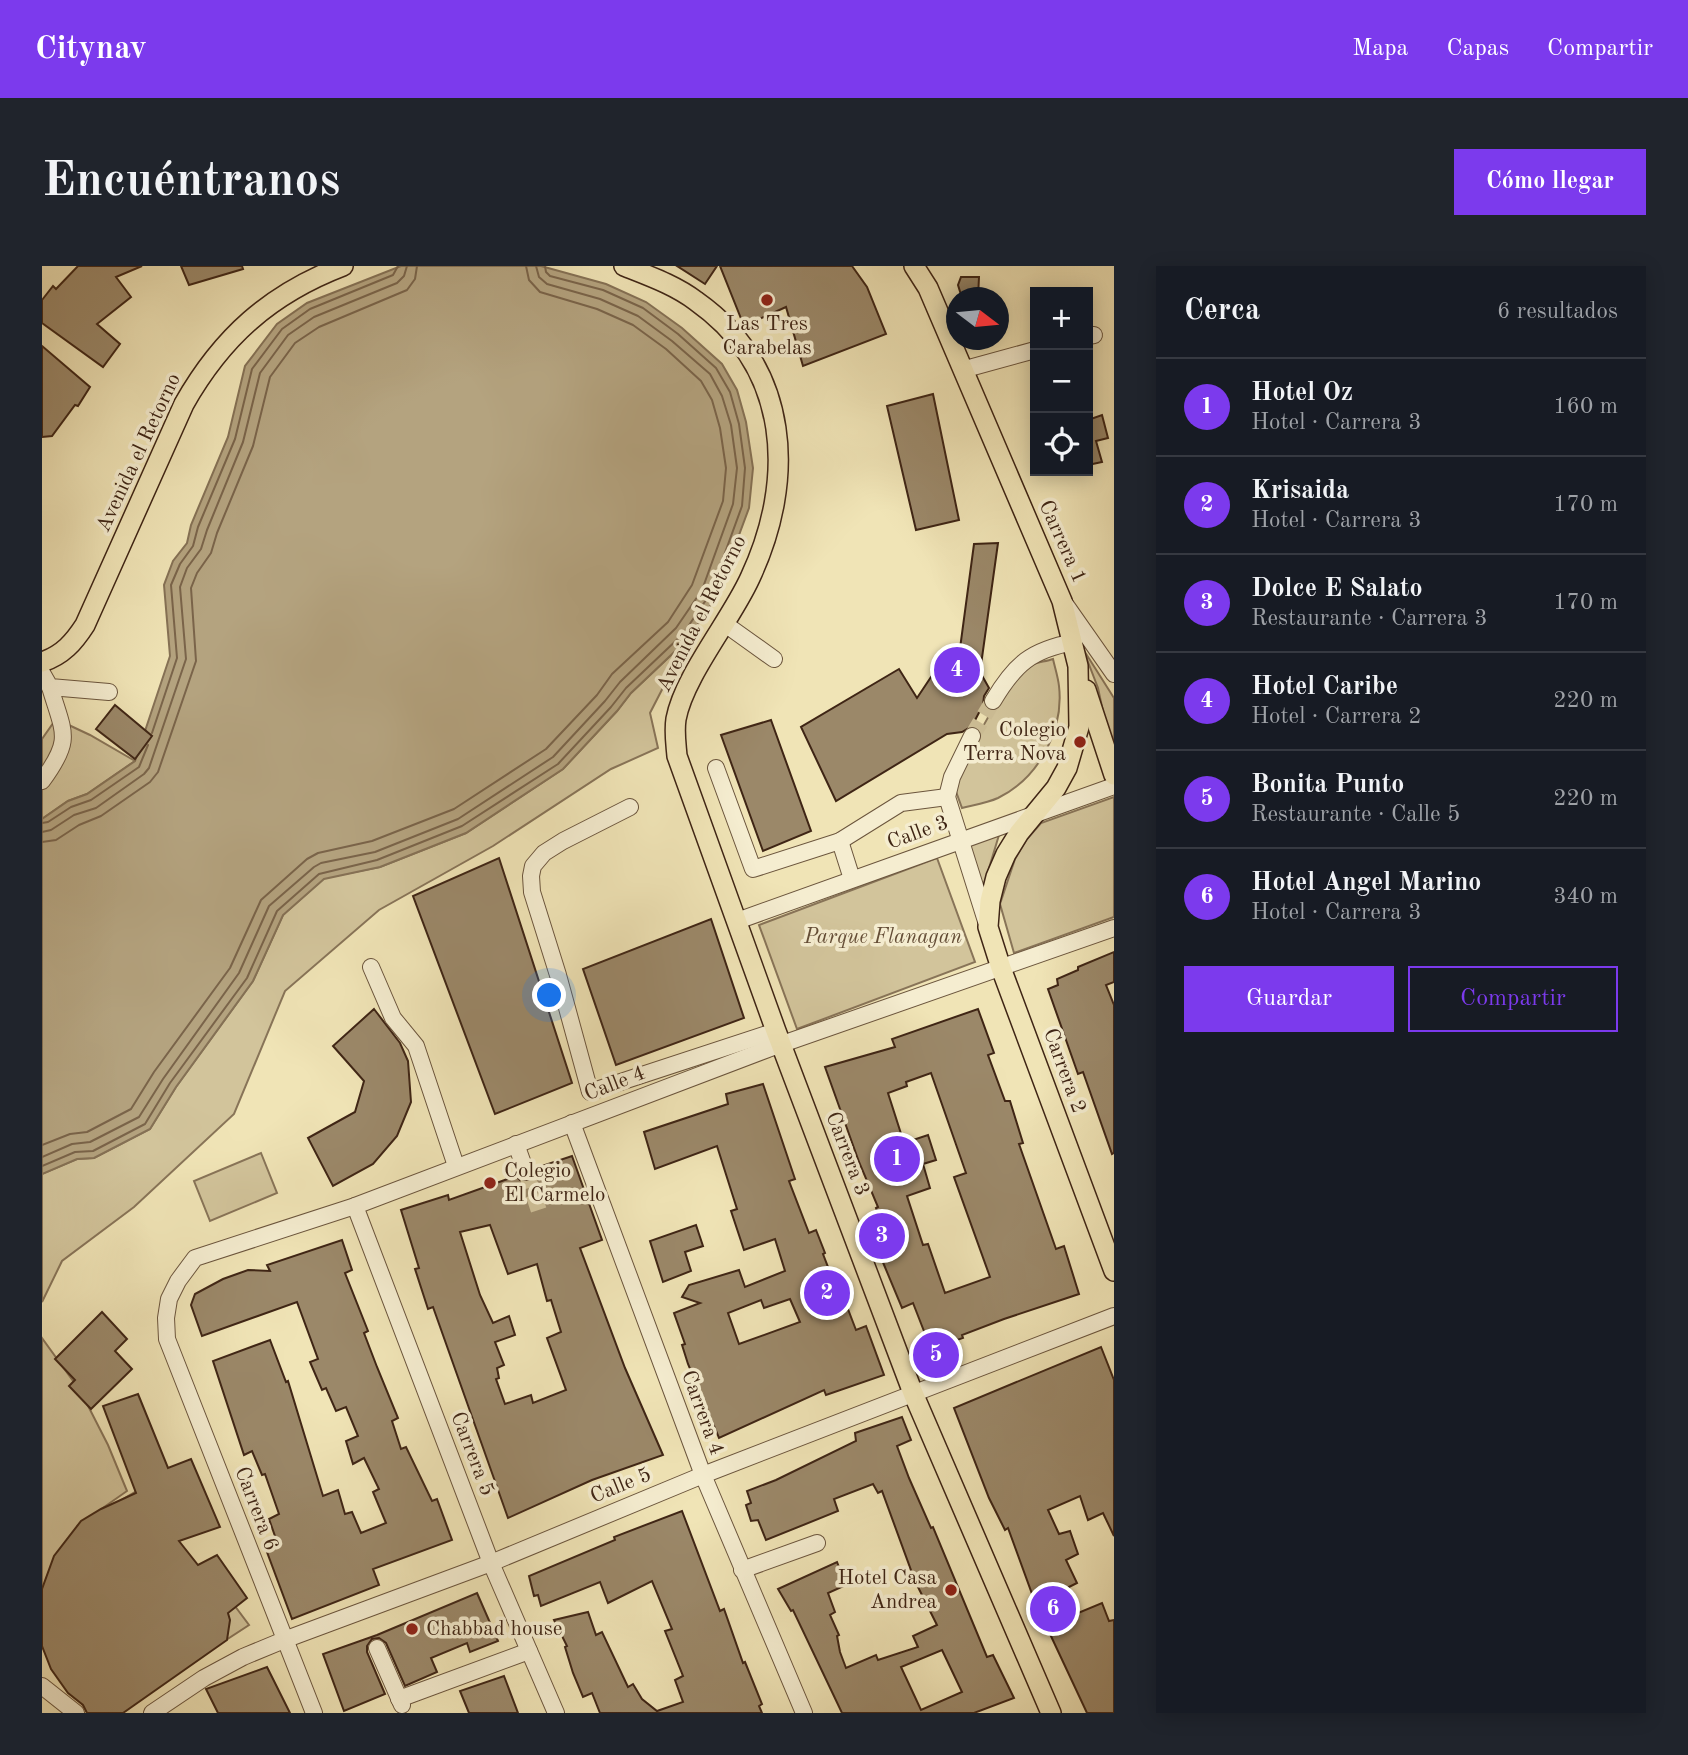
<!DOCTYPE html>
<html lang="es">
<head>
<meta charset="utf-8">
<style>
  :root { --surface:#171b24; --page:#20242c; --text:#f1f3f6; --muted:#9ea1a6; --line:#363941; --accent:#7c3aed }
  body { margin:0; font-family:"Old Standard TT",serif; background:var(--page); color:var(--text) }
  .controls { position:absolute; right:21px; top:21px; display:grid; overflow:hidden; border-radius:0px; box-shadow:0 4px 18px #0003 }
  .controls button { width:63px; height:63px; display:grid; place-items:center; padding:0; border:0; border-bottom:2px solid var(--line); background:var(--surface); color:var(--text); font:35px sans-serif }
  .compass { position:absolute; left:904px; top:21px; width:63px; height:63px; border-radius:50%; background:var(--surface); box-shadow:0 4px 18px #0003; rotate:106deg }
  .you { position:absolute; left:508px; top:730px; width:24px; height:24px; margin:-18px; border:5px solid #fff; border-radius:50%; background:#1a73e8; box-shadow:0 0 0 10px #1a73e833 }
  .badge { display:grid; place-items:center; width:46px; height:46px; border-radius:50%; background:var(--accent); color:#fff; font-size:23px; font-weight:700 }
  .pin { position:absolute; translate:-50% -50%; border:4px solid #fff; box-shadow:0 2px 7px #0006 }
  .list { margin:0; padding:0; list-style:none }
  h2 { display:flex; justify-content:space-between; align-items:center; height:91px; margin:0; padding:0 28px; font-size:30px }
  h2 small { font-size:23px; font-weight:400; color:var(--muted) }
  .list li { display:grid; grid-template-columns:46px 1fr auto; gap:21px; align-items:center; box-sizing:border-box; height:98px; padding:0 28px; border-top:2px solid var(--line) }
  .list b { display:block; font-size:26px; white-space:nowrap }
  .list p { margin:0; font-size:23px; white-space:nowrap; color:var(--muted) }
  .list em { font-size:23px; font-style:normal; color:var(--muted) }
  .actions { display:flex; gap:14px; padding:21px 28px }
  .actions a { flex:1; padding:16px 0; border:2px solid var(--accent); border-radius:0px; text-align:center; font-size:24px; color:var(--accent) }
  .actions .main { background:var(--accent); color:#fff }
  .icon { flex:none; width:38px; height:38px; fill:none; stroke:currentColor; stroke-width:2; stroke-linecap:round; stroke-linejoin:round }
  .map { position:relative; flex:none; width:1072px; height:1447px; overflow:hidden; border-radius:0px }
  header { display:flex; align-items:center; gap:42px; box-sizing:border-box; height:98px; padding:0 35px; background:var(--accent); color:#fff }
  header strong { font-size:33px }
  nav { display:flex; gap:38px; margin-inline-start:auto; font-size:24px }
  .intro { display:flex; align-items:center; justify-content:space-between; box-sizing:border-box; height:168px; padding:0 42px }
  h1 { margin:0; font-size:49px }
  .button { padding:18px 32px; border-radius:0px; background:var(--accent); color:#fff; font-size:24px; font-weight:700 }
  main { display:flex; gap:42px; padding:0 42px }
  aside { flex:1; background:var(--surface); border-radius:0px; box-shadow:0 4px 18px #0003 }
  .map>svg:first-child { display:block }
</style>
</head>
<body>
<header>
<strong>Citynav</strong>
<nav><a>Mapa</a><a>Capas</a><a>Compartir</a></nav>
</header>
<div class="intro"><h1>Encuéntranos</h1><a class="button">Cómo llegar</a></div>
<main>
<div class="map">
<svg width="1072" height="1447" viewBox="0 0 1072 1447">
  <rect width="100%" height="100%" fill="#f0e4b6"/>
  <filter id="stains"><feTurbulence type="fractalNoise" baseFrequency=".00286" numOctaves="4"/><feColorMatrix values="0 0 0 0 .2 0 0 0 0 .09 0 0 0 0 .02 0 0 0 .5 -.17"/></filter>
  <radialGradient id="worn" r=".72"><stop offset=".6" stop-color="#630" stop-opacity="0"/><stop offset="1" stop-color="#630" stop-opacity=".3"/></radialGradient>
  <g fill="#d2c49b" stroke="#887458" stroke-width="2">
    <path d="M646 373 608 447 616 482 569 503 451 580 337 644 243 725 192 848 92 941 20 995 0 1036V908L35 893 52 892 108 863 134 821 211 715 241 649 282 612 338 601 424 567 521 503 575 445 589 427Z"/>
    <path d="M1041 383 1072 432V477L1065 464 1056 422Z"/>
    <path d="M1011 393C1013 402 1016 411 1017 420 1022 464 997 512 956 532 945 537 932 539 920 542L912 520C926 490 958 418 985 401 992 396 1003 396 1011 393Z"/>
    <path d="M14 453 48 469 93 495 45 528 26 535 0 553V473Z"/>
    <path d="M1072 531V651L972 687 958 638 973 593 985 573 999 557Z"/>
    <path d="M957 569 941 622 927 579Z"/>
    <path d="M895 592 933 696 755 763 717 659Z"/>
    <path d="M219 887 235 927 168 955 152 915Z"/>
    <path d="M0 1072 39 1126 66 1179 85 1225 35 1260 98 1223 155 1304 163 1300 207 1359 72 1447 45 1446 30 1422 25 1420 0 1381Z"/>
  </g>
  <path fill="#b4a37f" stroke="#857155" stroke-width="2" d="M359 0H499L564 18 604 36 640 62 680 98 695 124 704 156 711 202 707 242 674 331 646 373 589 427 575 445 521 503 424 567 338 601 282 613 241 649 211 715 134 821 108 863 52 892 35 893 0 908V553L26 535 45 528 93 495 128 390 122 319 131 295 145 277 149 259 186 171 203 100 235 58 265 37Z"/>
  <g fill="none" stroke-linecap="round" stroke-linejoin="round">
    <g stroke="#7a644a" stroke-width="2">
      <path d="M110 467 135 392 129 319 138 298 151 280 156 261 193 173 210 103 240 63 268 43 351 9 356 0"/>
      <path d="M0 557 6 556 29 541 49 534 97 501 106 479"/>
      <path d="M0 566 9 564 32 549 54 542 102 508 107 502 144 393 138 321 145 302 159 283 165 264 201 176 218 107 246 69 272 51 355 17 362 10 365 0"/>
      <path d="M0 576 14 574 37 559 59 550 108 516 116 506 154 395 149 322 155 307 169 287 175 267 211 180 228 111 253 77 277 61 365 24 373 13 375 0"/>
      <path d="M0 879 28 868 45 866 89 843 112 806 188 702 219 634 265 593 276 587 330 575 412 543 504 483 555 429 570 408 626 356 650 319 681 235 684 202 678 162 670 134 659 115 624 83 591 59 555 43 498 26 487 14 484 0"/>
      <path d="M0 891 30 878 48 876 97 851 121 813 197 707 227 640 272 601 279 597 333 586 416 553 511 491 563 435 578 416 634 362 660 324 691 238 695 202 689 159 680 130 668 108 630 75 596 50 558 33 505 18 497 11 494 0"/>
      <path d="M0 900 33 886 51 885 103 858 128 817 205 712 235 645 277 608 335 594 420 560 516 498 569 441 584 422 641 368 668 328 700 240 703 202 697 158 688 126 674 102 636 68 601 42 561 24 508 10 504 6 503 0"/>
    </g>
  </g>
  <g fill="#9b8869" stroke="#3f2515" stroke-width="2" fill-rule="evenodd">
    <path d="M36 0H100L74 11 89 31 55 58 78 78 61 101 0 57V34L11 20 14 23Z"/>
    <path d="M139 0H200L201 3 147 19Z"/>
    <path d="M635 0H675L663 18Z"/>
    <path d="M678 0H810L825 21 844 68 761 100 744 41 702 60Z"/>
    <path d="M919 11H937L936 32H920L916 19Z"/>
    <path d="M0 80 48 121 36 140 33 139 10 170 0 171Z"/>
    <path d="M891 128 917 254 874 264 845 140Z"/>
    <path d="M1060 149 1066 172 1054 175 1060 196 1046 199V154Z"/>
    <path d="M956 277 938 406 947 422 942 430 941 439 930 460 920 466 905 468 794 535 759 461 857 403 875 432 903 390H917L932 278Z"/>
    <path d="M73 439 110 470 93 493 54 463Z"/>
    <path d="M729 454 769 565 721 585 679 469Z"/>
    <path d="M457 592 530 817 453 848 371 630Z"/>
    <path d="M669 653 702 752 574 799 541 703Z"/>
    <path d="M1072 686V716L1064 719 1072 739V887L1070 888 1041 806 1036 808 1006 723 1016 719 1015 713 1036 704V701Z"/>
    <path d="M332 743 358 777 366 795 369 836 355 870 331 898 291 920 266 872 313 846 322 815 291 780Z"/>
    <path d="M936 743 952 787 946 789 963 835H968L981 877 977 878 1014 983 1022 980 1037 1028 962 1053 920 1069 921 1072 889 1083 871 1037 860 1042 840 994 852 990 834 942 836 941 817 896 783 801 853 781 850 773ZM889 807 924 907 912 911 948 1011 903 1027 886 978 881 979 865 930 888 922 881 898 894 894 886 869 862 877 846 827 865 820 864 816Z"/>
    <path d="M721 818 753 913 747 915 767 967 774 964 783 987 781 988 801 1040 804 1038 814 1064 824 1060 842 1109 784 1129 782 1124 677 1172 646 1098 640 1079 643 1078 632 1047 658 1037 640 1031 647 1019 697 1004 703 1021 743 1005 733 973 702 984 689 945 695 943 675 880 613 903 602 866 686 838 684 828ZM748 1033 758 1056 697 1078 686 1047 719 1034 722 1042Z"/>
    <path d="M530 890 560 974 538 982 583 1102 621 1189 550 1214 466 1252 391 1041 386 1043 373 1003 377 1002 359 944 406 929 407 934 474 910 478 914 487 916 492 912 494 902ZM448 959 466 1008 495 998 505 1035 509 1034 519 1066 505 1072 524 1124 491 1137 489 1129 463 1138 454 1113 457 1112 455 1102 462 1099 453 1076 473 1069 467 1050 451 1057 438 1029 418 966Z"/>
    <path d="M654 959 661 980 643 986 649 1005 621 1016 608 975Z"/>
    <path d="M300 974 310 1004 303 1007 326 1065 322 1067 335 1101 356 1152 350 1155 359 1183 364 1181 390 1235 395 1233 410 1274 331 1303 337 1319 250 1353 222 1278 234 1273 227 1253 237 1248 223 1208 220 1209 210 1185 202 1189 171 1095 228 1074 244 1116 246 1115 281 1230 296 1224 303 1248 310 1246 319 1267 344 1257 331 1226 337 1223 322 1192 311 1198 304 1175 316 1170 304 1141 294 1145 284 1122 280 1124 268 1096 276 1093 255 1036 160 1070 149 1039 153 1028 181 1013 206 1004 228 1005 225 999Z"/>
    <path d="M60 1046 85 1073 73 1085 90 1103 49 1143 27 1120 33 1114 13 1093Z"/>
    <path d="M1059 1081 1072 1114V1270L1061 1247 1046 1254 1038 1230 1006 1244 1017 1268 1028 1265 1036 1288 1024 1294 1035 1317 1017 1326 1029 1350 1060 1337 1067 1355 1072 1354V1447H1045L993 1336 966 1262 963 1264 947 1232 912 1142Z"/>
    <path d="M96 1128 126 1202 149 1193 178 1261 137 1275 156 1299 175 1289 205 1332 186 1347 188 1354 185 1374 81 1447H45L41 1439 26 1427 9 1403 0 1380V1323L12 1290 39 1255 59 1243 94 1227 61 1140Z"/>
    <path d="M860 1151 869 1174 855 1180 867 1212 889 1262 891 1261 945 1391 951 1389 972 1432 932 1447H800L751 1344 749 1345 736 1323 795 1296 804 1319 786 1327 793 1346 788 1349 797 1369 795 1370 798 1386 804 1402 834 1389 836 1394 876 1381 871 1370 895 1359 873 1315 840 1225 836 1227 831 1218 792 1233 796 1245 724 1274 716 1254 709 1255 704 1239 709 1237 705 1225 734 1214 814 1175 813 1167ZM900 1384 920 1426 879 1444 859 1401Z"/>
    <path d="M640 1245 678 1345 682 1343 701 1397 703 1396 720 1438 717 1440 720 1447H558L550 1427 541 1431 531 1407 523 1381 525 1380 512 1354 546 1346 554 1369 560 1366 586 1421 591 1418 600 1433 615 1445 641 1436 633 1414 641 1410 623 1365 630 1363 610 1315 566 1337 558 1316 499 1340 496 1329 492 1330 487 1310 573 1274 572 1271Z"/>
    <path d="M435 1327 456 1375 428 1386 425 1377 389 1392 395 1406 363 1420 344 1377 337 1372 330 1373 325 1380V1386L343 1428 302 1445 281 1388 335 1369Z"/>
    <path d="M225 1401 248 1447H176L164 1423Z"/>
    <path d="M462 1410 476 1447H427L418 1425Z"/>
  </g>
  <g fill="none" stroke-linecap="round" stroke-linejoin="round">
    <g stroke="#cdbe96" stroke-width="16" stroke-dasharray="16 8" stroke-linecap="butt">
      <path d="M930 470 951 435"/>
      <path d="M484 906 498 948"/>
    </g>
    <defs>
      <g id="minor">
        <path d="M1046 70 1052 69"/>
        <path d="M920 104 993 84"/>
        <path d="M1023 338 1072 408"/>
        <path d="M683 358 732 393"/>
        <path d="M0 407 8 421 67 426"/>
        <path d="M951 435C973 398 989 384 1032 376"/>
        <path d="M930 470 910 511 905 531 944 655"/>
        <path d="M674 502 711 603 798 575 859 537 905 531"/>
        <path d="M0 515C31 473 22 468 8 421"/>
        <path d="M588 541 521 575 502 587 491 600 489 610 490 626 516 709 548 826 734 765"/>
        <path d="M798 575 810 613"/>
        <path d="M695 655 1072 520"/>
        <path d="M329 701 351 752 374 780 414 900"/>
        <path d="M530 857 661 1209 762 1447"/>
        <path d="M474 878 484 906"/>
        <path d="M313 940 449 1297 514 1447"/>
        <path d="M700 1304 775 1277"/>
        <path d="M335 1382 360 1439"/>
        <path d="M0 1420 34 1447"/>
        <path d="M357 1433 487 1385"/>
        <path d="M110 1447 162 1412 201 1391 242 1374 449 1297 661 1209 1072 1050"/>
        <path d="M272 1447 125 1073 124 1052 127 1033 136 1015 153 992 313 940 726 783 1072 662"/>
      </g>
      <g id="major">
        <path d="M582 0C607 10 633 19 654 35 749 102 754 214 708 312 689 354 642 410 634 453 632 466 634 478 635 490L734 765 871 1127 1009 1447"/>
        <path d="M872 0 886 22 1020 335 1036 400 1037 461 1025 502 1014 522 977 567 964 588 954 611 948 635 946 661 959 702 1072 1005"/>
        <path d="M0 396C21 389 32 376 43 359L142 138C180 71 228 28 301 0"/>
        <path d="M1044 424 1072 509"/>
      </g>
    </defs>
    <use href="#minor" stroke="#6b553d" stroke-width="18"/>
    <use href="#major" stroke="#3f2515" stroke-width="22"/>
    <use href="#minor" stroke="#f5edd0" stroke-width="16"/>
    <use href="#major" stroke="#f0e4b6" stroke-width="19"/>
  </g>
  <g fill="#8f2418" stroke="#f5edd0" stroke-width="2.5">
    <circle cx="725" cy="34" r="7"/>
    <circle cx="1038" cy="476" r="7"/>
    <circle cx="448" cy="917" r="7"/>
    <circle cx="909" cy="1324" r="7"/>
    <circle cx="370" cy="1363" r="7"/>
  </g>
  <g text-anchor="middle" dominant-baseline="central" stroke-width="7" stroke-linejoin="round" paint-order="stroke">
    <g font-size="21" fill="#3f2515" stroke="#f5edd0" text-anchor="end">
      <text x="725" y="58" text-anchor="middle">Las Tres<tspan x="725" dy="24">Carabelas</tspan></text>
      <text x="1024" y="464">Colegio<tspan x="1024" dy="24">Terra Nova</tspan></text>
      <text x="462" y="905" text-anchor="start">Colegio<tspan x="462" dy="24">El Carmelo</tspan></text>
      <text x="895" y="1312">Hotel Casa<tspan x="895" dy="24">Andrea</tspan></text>
      <text x="384" y="1363" text-anchor="start">Chabbad house</text>
    </g>
    <g font-size="21" fill="#3f2515" stroke="#f5edd0">
      <text transform="translate(97 187) rotate(-65)">Avenida el Retorno</text>
      <text transform="translate(1020 276) rotate(66)">Carrera 1</text>
      <text transform="translate(660 348) rotate(-63)">Avenida el Retorno</text>
      <text transform="translate(876 567) rotate(-20)">Calle 3</text>
      <text transform="translate(1022 805) rotate(70)">Carrera 2</text>
      <text transform="translate(573 818) rotate(-21)">Calle 4</text>
      <text transform="translate(805 888) rotate(69)">Carrera 3</text>
      <text transform="translate(660 1147) rotate(70)">Carrera 4</text>
      <text transform="translate(430 1188) rotate(69)">Carrera 5</text>
      <text transform="translate(579 1220) rotate(-22)">Calle 5</text>
      <text transform="translate(214 1243) rotate(69)">Carrera 6</text>
    </g>
    <g font-size="21" font-style="italic" fill="#644d36" stroke="#f5edd0">
      <text x="841" y="671">Parque Flanagan</text>
    </g>
  </g>
  <rect width="100%" height="100%" filter="url(#stains)"/>
  <rect width="100%" height="100%" fill="url(#worn)"/>
</svg>
<div class="controls">
<button>+</button>
<button>−</button>
<button><svg class="icon" aria-label="locate" viewBox="0 0 24 24"><circle cx="12" cy="12" r="6"/><path d="M12 2v4M12 18v4M2 12h4M18 12h4"/></svg></button>
</div>
<svg class="compass" viewBox="-18 -18 36 36"><path d="M0-13l5 13h-10z" fill="#e53935"/><path d="M0 13l5-13h-10z" fill="#9ea1a6"/></svg>
<div class="you"></div>
<div class="pin badge" style="left:855px;top:893px">1</div>
<div class="pin badge" style="left:785px;top:1027px">2</div>
<div class="pin badge" style="left:840px;top:970px">3</div>
<div class="pin badge" style="left:915px;top:404px">4</div>
<div class="pin badge" style="left:894px;top:1089px">5</div>
<div class="pin badge" style="left:1011px;top:1343px">6</div>
</div>
<aside>
<h2>Cerca<small>6 resultados</small></h2>
<ul class="list">
<li><span class="badge">1</span><div><b>Hotel Oz</b><p>Hotel · Carrera 3</p></div><em>160 m</em></li>
<li><span class="badge">2</span><div><b>Krisaida</b><p>Hotel · Carrera 3</p></div><em>170 m</em></li>
<li><span class="badge">3</span><div><b>Dolce E Salato</b><p>Restaurante · Carrera 3</p></div><em>170 m</em></li>
<li><span class="badge">4</span><div><b>Hotel Caribe</b><p>Hotel · Carrera 2</p></div><em>220 m</em></li>
<li><span class="badge">5</span><div><b>Bonita Punto</b><p>Restaurante · Calle 5</p></div><em>220 m</em></li>
<li><span class="badge">6</span><div><b>Hotel Angel Marino</b><p>Hotel · Carrera 3</p></div><em>340 m</em></li>
</ul>
<div class="actions"><a class="main">Guardar</a><a>Compartir</a></div>
</aside>
</main>
</body>
</html>
